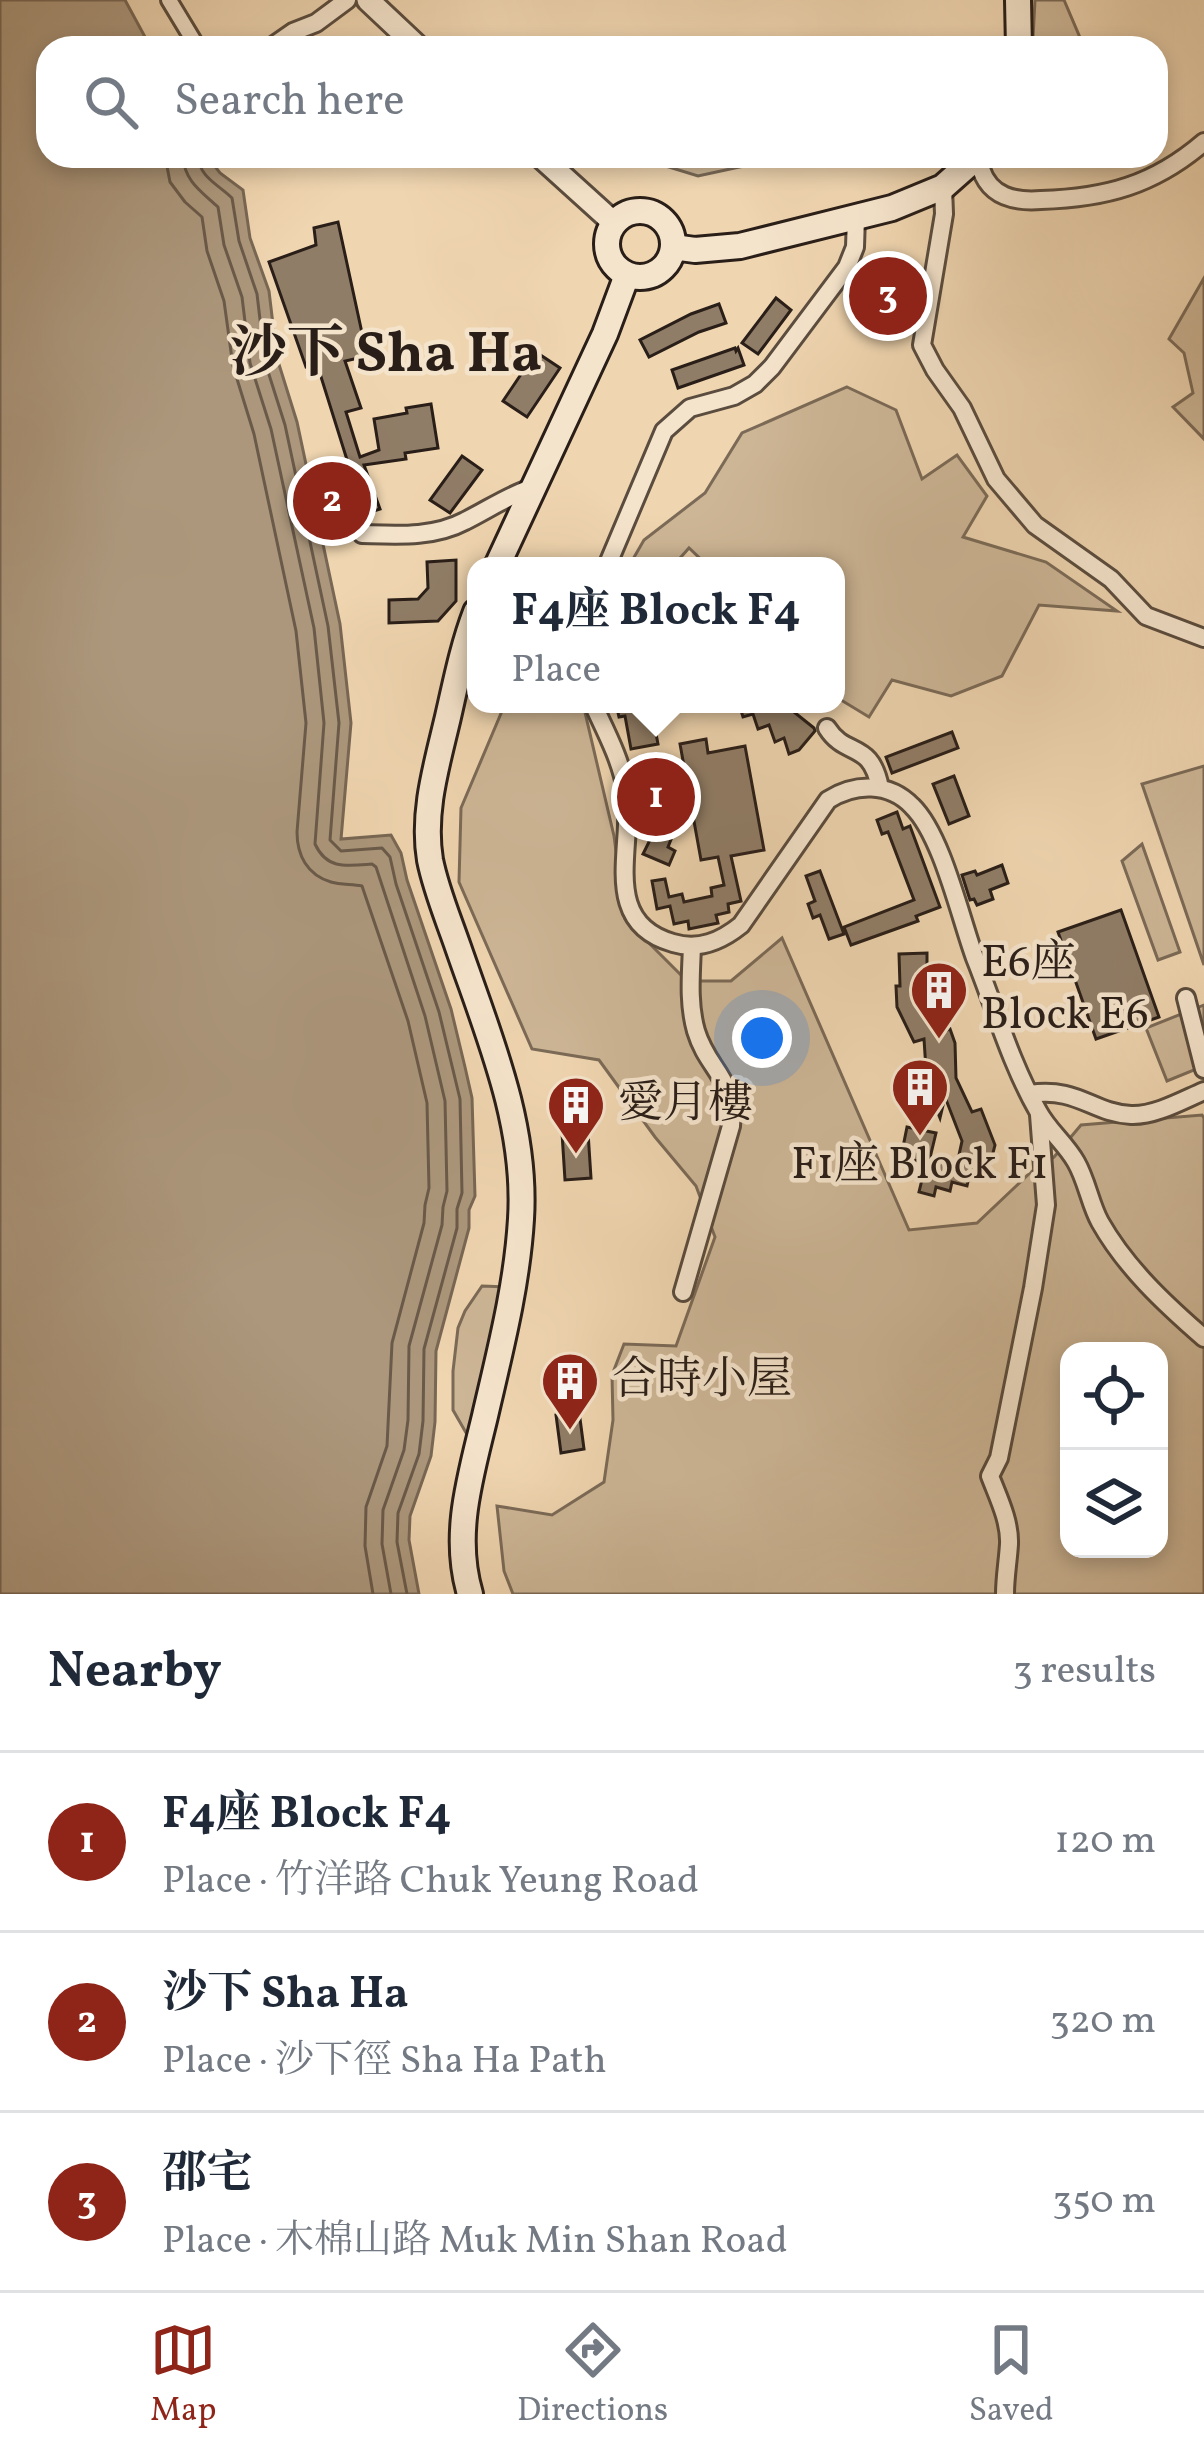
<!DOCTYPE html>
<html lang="en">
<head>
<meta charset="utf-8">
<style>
  :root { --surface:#fff; --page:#f2f2f3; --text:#1f2937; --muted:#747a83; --line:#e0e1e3; --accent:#8f2418 }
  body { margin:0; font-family:Vollkorn,"Noto Serif TC",serif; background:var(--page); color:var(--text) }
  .controls { position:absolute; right:36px; bottom:36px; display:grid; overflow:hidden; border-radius:24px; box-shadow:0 6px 18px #0003 }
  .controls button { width:108px; height:108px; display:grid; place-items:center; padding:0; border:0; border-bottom:3px solid var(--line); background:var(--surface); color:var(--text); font:60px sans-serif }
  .you { position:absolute; left:762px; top:1038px; width:42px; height:42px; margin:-30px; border:9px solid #fff; border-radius:50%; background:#1a73e8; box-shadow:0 0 0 18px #1a73e833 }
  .badge { display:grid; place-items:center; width:78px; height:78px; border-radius:50%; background:var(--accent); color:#fff; font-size:39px; font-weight:700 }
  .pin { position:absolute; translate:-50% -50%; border:6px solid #fff; box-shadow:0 3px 12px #0006 }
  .popup { position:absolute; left:467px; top:557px; width:378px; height:156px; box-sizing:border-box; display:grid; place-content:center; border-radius:24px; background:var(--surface); filter:drop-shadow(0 3px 9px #0005); font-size:39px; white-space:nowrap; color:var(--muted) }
  .popup b { font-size:45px; color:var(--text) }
  .popup::after { content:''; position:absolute; left:50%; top:100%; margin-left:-24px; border:24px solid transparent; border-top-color:var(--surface) }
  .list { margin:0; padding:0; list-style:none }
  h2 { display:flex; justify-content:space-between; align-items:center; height:156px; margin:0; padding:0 48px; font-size:51px }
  h2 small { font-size:39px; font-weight:400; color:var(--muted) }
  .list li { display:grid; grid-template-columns:78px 1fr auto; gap:36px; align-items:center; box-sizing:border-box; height:180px; padding:0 48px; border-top:3px solid var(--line) }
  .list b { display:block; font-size:45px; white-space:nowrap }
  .list p { margin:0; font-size:39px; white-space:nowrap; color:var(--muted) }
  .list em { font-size:39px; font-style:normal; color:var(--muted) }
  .icon { flex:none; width:66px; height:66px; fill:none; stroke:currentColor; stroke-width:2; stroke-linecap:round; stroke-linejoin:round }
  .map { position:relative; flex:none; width:1204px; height:1594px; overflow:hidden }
  .search { position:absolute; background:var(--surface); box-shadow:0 6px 18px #0003; left:36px; right:36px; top:36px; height:132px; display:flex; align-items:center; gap:30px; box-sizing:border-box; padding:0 42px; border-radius:36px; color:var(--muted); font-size:45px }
  .sheet { height:696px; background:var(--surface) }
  nav { display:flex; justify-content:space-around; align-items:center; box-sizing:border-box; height:168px; border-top:3px solid var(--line); background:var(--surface); font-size:33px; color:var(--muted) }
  nav a { display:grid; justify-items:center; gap:6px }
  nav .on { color:var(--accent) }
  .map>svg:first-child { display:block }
</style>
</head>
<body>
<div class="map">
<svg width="1204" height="1594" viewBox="0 0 1204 1594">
  <rect width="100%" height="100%" fill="#efd5b0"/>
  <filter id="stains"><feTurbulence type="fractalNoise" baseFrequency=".00167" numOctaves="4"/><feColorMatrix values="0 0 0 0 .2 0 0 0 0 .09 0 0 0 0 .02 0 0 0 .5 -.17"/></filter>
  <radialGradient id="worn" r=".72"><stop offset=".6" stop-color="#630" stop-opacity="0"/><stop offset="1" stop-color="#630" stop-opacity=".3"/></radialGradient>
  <g fill="#cdb696" stroke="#7b6a57" stroke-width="3" fill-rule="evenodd">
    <path d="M1035 0H1064L1081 40 1082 48H1062L1033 38Z"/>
    <path d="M633 156H837L758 163 698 176Z"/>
    <path d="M1204 278V439L1173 407 1193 393 1184 353 1169 339Z"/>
    <path d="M847 387 896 410 922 479 957 455 987 496 963 537 1046 562 1117 611 1039 605 1002 676 951 696 892 680 869 717 836 697V566H708L689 548 673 566H629L644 540 705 493 742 433Z"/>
    <path d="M505 704H583L614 836 625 919 687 981H731L782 938 909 1230 977 1223 1031 1172 1054 1157 1081 1125 1202 1115 1204 1118V1594H513L504 1571 497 1506 552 1515 604 1482 613 1420 612 1375 624 1344 676 1346 715 1237 696 1186 655 1137 599 1060 532 1049 459 882 461 808ZM1069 1351H1159V1549H1069Z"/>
    <path d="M1204 766V965L1142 784Z"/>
    <path d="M1142 844 1180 952 1158 960 1122 861Z"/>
    <path d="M1204 1005V1066L1167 1081 1146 1028Z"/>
    <path d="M482 1286 507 1287 504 1311 487 1352 482 1372 481 1403 469 1438 453 1410V1371L458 1328 465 1311Z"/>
  </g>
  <path fill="#ac977c" stroke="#786754" stroke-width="3" d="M0 0H125L151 48H48V156H207L220 173 243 190 250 238 269 291 277 358 297 422 340 624 351 723 341 839 391 835 401 853 407 880 451 1009 465 1067 472 1098 475 1196 469 1210V1228L436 1351 435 1422 431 1456 410 1516 409 1540 419 1594H0Z"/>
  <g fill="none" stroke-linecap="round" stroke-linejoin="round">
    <g stroke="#6a5a4a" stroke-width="3">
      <path d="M165 156 170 182 185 202 202 217 207 251 224 301 233 366 254 434 296 631 306 723 297 832C297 855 307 875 331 882 341 885 352 884 362 886L408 1021 427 1103 429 1188 425 1205 424 1223 392 1343 387 1446 366 1507 365 1546 373 1594"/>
      <path d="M183 156C184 181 202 192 218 207L224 245 242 297 250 363 271 429 314 628 324 723 315 844C327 870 347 866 372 864L376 867 425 1016 445 1101 447 1191 443 1207 442 1225 409 1346 408 1420 404 1450 383 1510 382 1544 391 1594"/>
      <path d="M198 156C199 177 219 185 232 198L239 241 257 294 265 362 285 425 328 626 339 723 330 840 341 851 382 848 390 857 396 884 439 1012 460 1099 462 1193 457 1209V1228L424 1349 423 1421 419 1454 398 1513 397 1542 407 1594"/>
    </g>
  </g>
  <g fill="#907d67" stroke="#291e18" stroke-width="3">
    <path d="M338 222 367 356 345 361 361 408 346 412 360 457 379 450 374 419 407 413 406 408 431 404 438 448 405 453 406 459 364 465 380 509 364 514 317 364 306 367 269 262 316 245 314 228Z"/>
    <path d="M898 270 916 295 878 322 860 297Z"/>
    <path d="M776 298 791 310 758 354 742 343Z"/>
    <path d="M719 304 726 323 699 332 649 357 640 340 691 314Z"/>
    <path d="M735 348 736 351 738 348 744 365 678 388 672 370Z"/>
    <path d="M536 352 560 368 527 417 503 401Z"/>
    <path d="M462 456 482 470 450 513 430 500Z"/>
    <path d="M456 560V601L438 621 389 623V600L418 599 428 588 427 562Z"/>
    <path d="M616 704H643L645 714 652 713 658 744 631 749 625 716 619 717Z"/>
    <path d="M739 704H784L814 728 815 731 799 750 789 754 784 738 775 742 769 725 758 729 753 714 743 717Z"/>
    <path d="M952 732 958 748 892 773 886 757Z"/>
    <path d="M706 739 708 753 745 746 764 850 731 856 741 901 728 904 729 912 716 915 718 923 689 929 688 921 674 924 670 906 657 909 652 881 665 879 669 897 682 894 684 902 712 896 711 888 724 885 718 857 701 860 680 744Z"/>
    <path d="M645 766 686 784 667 829 674 832 668 847 675 851 669 865 643 854 650 840 642 836 649 821 641 818 648 802 640 799 647 784 639 780Z"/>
    <path d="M954 776 969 816 949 824 933 784Z"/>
    <path d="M897 812 903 829 910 826 940 907 916 916 918 921 851 945 844 927 914 900 888 832 882 834 877 820Z"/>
    <path d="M1002 865 1008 883 990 890 993 899 977 905 974 899 970 900 962 875 975 871 977 875Z"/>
    <path d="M820 871 844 934 829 939 820 915 813 918 808 904 815 901 806 876Z"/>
    <path d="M1121 910 1159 1017 1096 1039 1058 932Z"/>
    <path d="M927 953V969H932L933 984H924V997L941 1032 950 1029 955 1043 956 1078 972 1112 981 1109 995 1145 987 1176 970 1172 967 1186 952 1182 950 1191 936 1187 934 1196 919 1192 926 1163 901 1157 907 1127 936 1133 930 1158 957 1164 962 1141 945 1097 940 1118 927 1085 924 1039 914 1042 897 1007 896 986H900L899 954Z"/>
    <path d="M588 1132 591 1178 565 1180 562 1133Z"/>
    <path d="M579 1411 584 1449 561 1453 556 1415Z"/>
  </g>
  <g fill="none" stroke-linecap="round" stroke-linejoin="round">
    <defs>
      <path id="pedestrian" d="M169 0 198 48"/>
      <g id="minor">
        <path d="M270 48 293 32 316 23 347 0"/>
        <path d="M971 163 981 169C990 197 1015 202 1041 200 1106 198 1154 185 1204 142"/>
        <path d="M943 187 944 214 922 345 935 370 962 408 996 479 1035 525 1111 579 1146 616 1204 638"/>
        <path d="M362 534C396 535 433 538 465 521 489 509 509 495 534 487"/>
        <path d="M607 566 664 431 690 408 734 396 755 384 772 367 847 267 855 247 856 217"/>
        <path d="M593 704C606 732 621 760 626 790 635 844 598 922 673 943 699 951 721 941 741 925L828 800C855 783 889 782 912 806 942 835 960 917 975 958 995 1008 1011 1064 1038 1111 1048 1130 1066 1144 1076 1162 1087 1181 1090 1204 1100 1222 1126 1268 1165 1304 1204 1338"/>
        <path d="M827 728C846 758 871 740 880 788"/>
        <path d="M1186 998 1204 1069"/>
        <path d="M1030 1094C1078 1087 1092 1113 1131 1115 1155 1116 1183 1100 1204 1091"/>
        <path d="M683 1292 731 1126C735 1076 708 1071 696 1031 688 1003 691 974 692 946"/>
        <path d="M1005 1594C1005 1577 1008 1561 1009 1544 1010 1521 998 1497 990 1476L999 1458 1033 1288 1046 1205 1039 1115"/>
      </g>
      <g id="tertiary">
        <path d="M368 0 419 48"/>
        <path d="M540 156 614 223"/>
      </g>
      <g id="secondary">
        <path d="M1018 0 1019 48"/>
        <circle cx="640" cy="244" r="33"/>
        <path d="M673 247 695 250 740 246 892 208 943 187 978 156"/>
        <path d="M497 566 605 334 627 275"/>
        <path d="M470 1594C452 1534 471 1475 485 1416 500 1351 517 1286 521 1219 527 1124 488 1034 458 947 448 918 436 890 430 860 422 812 437 764 448 717 456 682 463 646 476 612"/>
      </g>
    </defs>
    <use href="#pedestrian" stroke="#5a4c3e" stroke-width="20"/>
    <use href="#minor" stroke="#5a4c3e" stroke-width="22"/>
    <use href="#tertiary" stroke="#5a4c3e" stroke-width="27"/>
    <use href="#secondary" stroke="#291e18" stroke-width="30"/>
    <use href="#pedestrian" stroke="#f5e4cc" stroke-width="14"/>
    <use href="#minor" stroke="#f5e4cc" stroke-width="16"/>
    <use href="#tertiary" stroke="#f5e4cc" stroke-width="21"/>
    <use href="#secondary" stroke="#f5e4cc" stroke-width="24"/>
  </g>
  <defs>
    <symbol id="building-pin" viewBox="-11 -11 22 30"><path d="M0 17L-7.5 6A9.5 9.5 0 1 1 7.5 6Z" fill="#8f2418" stroke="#f5e4cc"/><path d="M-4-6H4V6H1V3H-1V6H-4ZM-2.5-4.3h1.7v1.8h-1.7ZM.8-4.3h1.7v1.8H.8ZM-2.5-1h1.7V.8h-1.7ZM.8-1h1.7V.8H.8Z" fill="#fff"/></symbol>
  </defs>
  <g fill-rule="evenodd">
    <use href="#building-pin" x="906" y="957" width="66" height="90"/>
    <use href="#building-pin" x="887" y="1054" width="66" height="90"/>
    <use href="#building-pin" x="543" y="1072" width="66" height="90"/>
    <use href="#building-pin" x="537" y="1348" width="66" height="90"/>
  </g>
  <g text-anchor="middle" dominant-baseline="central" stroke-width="9" stroke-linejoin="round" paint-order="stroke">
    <g font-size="45" fill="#291e18" stroke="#f5e4cc" text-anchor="start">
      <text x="981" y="964">E6座<tspan x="981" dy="52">Block E6</tspan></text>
      <text x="618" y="1105">愛月樓</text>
      <text x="920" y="1166" text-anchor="middle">F1座 Block F1</text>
      <text x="612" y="1381">合時小屋</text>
    </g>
    <g font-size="57" font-weight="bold" fill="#291e18" stroke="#f5e4cc">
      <text x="386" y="356">沙下 Sha Ha</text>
    </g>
  </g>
  <rect width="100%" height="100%" filter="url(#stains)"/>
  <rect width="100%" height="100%" fill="url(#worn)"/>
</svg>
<div class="controls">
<button><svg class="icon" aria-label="locate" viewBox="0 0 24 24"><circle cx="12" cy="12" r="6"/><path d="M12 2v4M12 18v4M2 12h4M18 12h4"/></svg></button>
<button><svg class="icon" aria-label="layers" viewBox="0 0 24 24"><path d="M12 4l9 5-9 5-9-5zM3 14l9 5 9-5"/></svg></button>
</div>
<div class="you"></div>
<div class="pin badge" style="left:656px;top:797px">1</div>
<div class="popup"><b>F4座 Block F4</b>Place</div>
<div class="pin badge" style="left:332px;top:501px">2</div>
<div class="pin badge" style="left:888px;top:296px">3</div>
<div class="search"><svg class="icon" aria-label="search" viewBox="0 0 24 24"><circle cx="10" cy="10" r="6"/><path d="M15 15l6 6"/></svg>Search here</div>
</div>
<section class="sheet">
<h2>Nearby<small>3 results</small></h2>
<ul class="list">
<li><span class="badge">1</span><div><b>F4座 Block F4</b><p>Place · 竹洋路 Chuk Yeung Road</p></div><em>120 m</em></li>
<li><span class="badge">2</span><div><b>沙下 Sha Ha</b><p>Place · 沙下徑 Sha Ha Path</p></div><em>320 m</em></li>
<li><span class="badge">3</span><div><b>邵宅</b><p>Place · 木棉山路 Muk Min Shan Road</p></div><em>350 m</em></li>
</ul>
</section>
<nav>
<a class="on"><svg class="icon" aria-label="map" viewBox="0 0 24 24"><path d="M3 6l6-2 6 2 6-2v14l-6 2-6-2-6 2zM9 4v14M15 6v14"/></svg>Map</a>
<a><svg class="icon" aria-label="directions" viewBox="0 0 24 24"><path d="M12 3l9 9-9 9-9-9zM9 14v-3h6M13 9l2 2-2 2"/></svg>Directions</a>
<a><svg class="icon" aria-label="saved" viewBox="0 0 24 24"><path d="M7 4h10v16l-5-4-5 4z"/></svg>Saved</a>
</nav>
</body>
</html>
